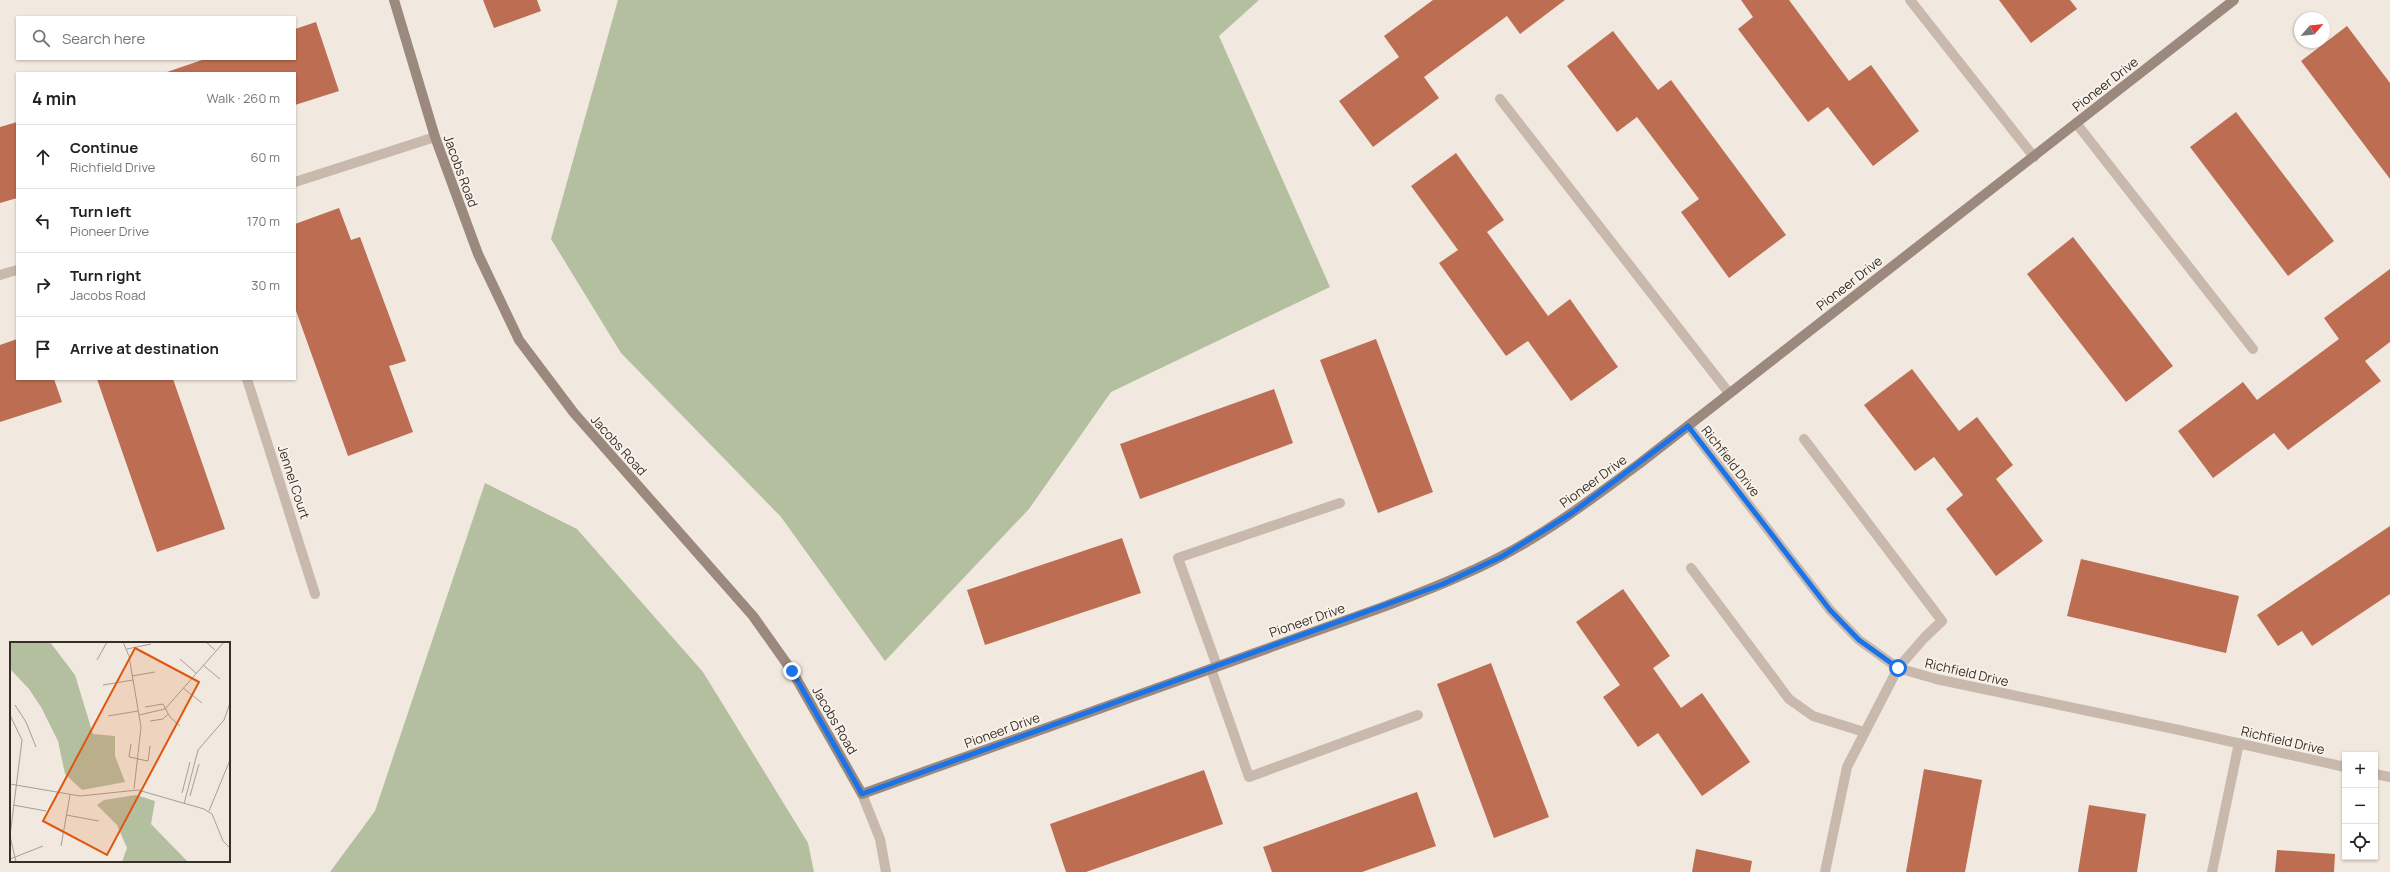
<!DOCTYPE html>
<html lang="en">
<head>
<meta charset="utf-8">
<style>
  :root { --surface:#fff; --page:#f2f2f2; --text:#222; --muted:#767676; --line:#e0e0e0 }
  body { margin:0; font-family:Manrope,sans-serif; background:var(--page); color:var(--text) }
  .controls { position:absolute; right:12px; bottom:12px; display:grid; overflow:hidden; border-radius:0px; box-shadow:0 1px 3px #0004 }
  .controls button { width:36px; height:36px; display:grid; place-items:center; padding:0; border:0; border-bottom:1px solid var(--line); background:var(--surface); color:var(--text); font:20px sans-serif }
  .compass { position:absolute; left:2294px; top:12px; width:36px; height:36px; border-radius:50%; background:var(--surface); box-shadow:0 1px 3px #0004; rotate:62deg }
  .stop { position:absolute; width:12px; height:12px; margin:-9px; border:3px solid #1a73e8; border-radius:50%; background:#fff }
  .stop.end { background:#1a73e8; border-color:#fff; box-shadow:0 1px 4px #0008 }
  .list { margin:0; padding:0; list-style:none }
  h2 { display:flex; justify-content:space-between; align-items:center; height:52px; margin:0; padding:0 16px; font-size:17px }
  h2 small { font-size:13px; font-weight:400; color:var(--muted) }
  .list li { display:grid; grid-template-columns:26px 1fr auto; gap:12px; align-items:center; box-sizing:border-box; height:64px; padding:0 16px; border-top:1px solid var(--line) }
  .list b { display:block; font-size:15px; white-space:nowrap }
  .list p { margin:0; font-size:13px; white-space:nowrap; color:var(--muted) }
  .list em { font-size:13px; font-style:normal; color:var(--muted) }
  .icon { flex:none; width:22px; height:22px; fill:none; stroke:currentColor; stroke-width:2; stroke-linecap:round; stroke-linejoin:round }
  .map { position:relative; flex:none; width:2390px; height:872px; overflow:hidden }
  .search { position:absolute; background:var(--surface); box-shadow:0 1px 3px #0004; left:16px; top:16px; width:280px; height:44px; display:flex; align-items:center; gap:10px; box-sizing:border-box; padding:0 14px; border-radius:0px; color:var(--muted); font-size:15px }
  .panel { position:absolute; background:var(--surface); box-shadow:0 1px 3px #0004; left:16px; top:72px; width:280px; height:308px; border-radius:0px }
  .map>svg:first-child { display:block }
</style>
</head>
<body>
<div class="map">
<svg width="2390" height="872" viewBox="0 0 2390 872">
  <rect width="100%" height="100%" fill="#f1e9df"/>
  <g fill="#b4bfa0">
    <path d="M618 0H1259L1219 36 1330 287 1111 392 1029 509 885 661 781 517 621 353 551 239Z"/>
    <path d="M485 483 577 529 703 672 808 843 814 872H330L375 811Z"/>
  </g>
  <g fill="#bc6d52">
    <path d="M483 0H537L541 11 494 28Z"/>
    <path d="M1433 0H1565L1520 34 1507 16 1424 77 1439 98 1373 147 1339 101 1399 57 1384 36Z"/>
    <path d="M1741 0H1789L1849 81 1871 65 1919 131 1873 166 1828 107 1808 122 1738 29 1753 17Z"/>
    <path d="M1999 0H2070L2077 9 2031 43Z"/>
    <path d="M316 22 339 91 295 105V73H164L205 59H295V29Z"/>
    <path d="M2347 26 2390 83V179L2301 61Z"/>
    <path d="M1613 31 1658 90 1671 80 1786 235 1729 278 1681 212 1699 199 1637 117 1617 132 1567 66Z"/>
    <path d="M2236 112 2334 241 2288 276 2190 147Z"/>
    <path d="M17 122V198L0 203V127Z"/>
    <path d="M1456 153 1504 220 1487 232 1548 316 1570 299 1618 367 1571 401 1528 341 1506 356 1439 263 1458 250 1411 186Z"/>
    <path d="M339 208 351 240 360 237 406 361 389 366 413 432 348 456 295 308V224Z"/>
    <path d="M2073 237 2173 366 2126 402 2027 274Z"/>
    <path d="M2390 269V342L2365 361 2381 381 2288 450 2274 433 2213 478 2178 431 2243 382 2257 400 2339 339 2324 318Z"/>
    <path d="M17 339V379H54L62 402 0 422V345Z"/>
    <path d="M1376 339 1433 492 1378 513 1320 360Z"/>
    <path d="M1912 369 1959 431 1977 417 2013 465 1996 479 2043 541 1996 576 1946 509 1963 495 1934 457 1915 471 1864 405Z"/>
    <path d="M97 379H173L225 529 157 552Z"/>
    <path d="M1274 389 1293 443 1140 499 1120 444Z"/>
    <path d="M2390 526V594L2312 646 2302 631 2278 646 2257 615Z"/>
    <path d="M1122 538 1141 593 985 645 967 590Z"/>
    <path d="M2081 559 2239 596 2226 653 2067 616Z"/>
    <path d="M1623 589 1670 656 1653 668 1681 708 1702 693 1750 762 1702 796 1658 733 1638 747 1603 697 1620 685 1576 622Z"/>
    <path d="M1491 663 1549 817 1494 838 1437 684Z"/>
    <path d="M1924 769 1982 780 1965 872H1906Z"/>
    <path d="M1204 770 1223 824 1086 872H1066L1050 824Z"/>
    <path d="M1417 792 1436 846 1362 872H1272L1263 847Z"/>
    <path d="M2089 805 2146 814 2137 872H2078Z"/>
    <path d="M1696 849 1752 861 1750 872H1692Z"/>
    <path d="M2277 850 2335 854 2334 872H2275Z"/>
  </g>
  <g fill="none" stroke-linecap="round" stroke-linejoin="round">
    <g stroke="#c8b9ac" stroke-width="10">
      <path d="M1910 0 2034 157"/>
      <path d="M1500 99 1729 393"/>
      <path d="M2076 123 2253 349"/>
      <path d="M1804 439 1942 621 1925 637 1898 668 1847 767 1825 872"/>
      <path d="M1691 568 1789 699 1813 716 1864 732"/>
      <path d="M1217 666 1178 558 1340 503"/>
      <path d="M1211 669 1249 777 1418 715"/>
      <path d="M2212 872 2239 743"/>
    </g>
    <g stroke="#c8b9ac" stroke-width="10">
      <path d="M295 182 435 137"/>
      <path d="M0 275 17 270"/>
      <path d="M247 379 315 594"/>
      <path d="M1688 426 1830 610 1859 640 1898 668 1936 679 2179 730 2345 767"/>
      <path d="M2375 774 2390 777"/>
      <path d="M862 794 880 839 886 872"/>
    </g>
    <path stroke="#9c897d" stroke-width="10" d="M394 0 435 137 478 254 519 340 574 413 753 616 792 671 862 794 1383 607C1423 592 1462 577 1500 557 1550 531 1594 497 1639 464L2234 0"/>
  </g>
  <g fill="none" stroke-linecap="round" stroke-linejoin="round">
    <path stroke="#1a73e8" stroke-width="5" d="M792 671 862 794 1443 584 1501 557 1572 513 1688 426 1830 610 1859 640 1898 668"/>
  </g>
  <g text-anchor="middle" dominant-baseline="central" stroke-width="3.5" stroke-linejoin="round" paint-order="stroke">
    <g font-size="13" fill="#372e2a" stroke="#f9f3eb">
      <text transform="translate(2105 84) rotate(-38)">Pioneer Drive</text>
      <text transform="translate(461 171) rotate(70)">Jacobs Road</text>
      <text transform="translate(1849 283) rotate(-38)">Pioneer Drive</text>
      <text transform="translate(619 445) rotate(48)">Jacobs Road</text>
      <text transform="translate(1731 461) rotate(52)">Richfield Drive</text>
      <text transform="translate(1593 481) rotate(-36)">Pioneer Drive</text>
      <text transform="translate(294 482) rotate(72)">Jennel Court</text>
      <text transform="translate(1307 620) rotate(-19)">Pioneer Drive</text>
      <text transform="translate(1967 672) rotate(13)">Richfield Drive</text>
      <text transform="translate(835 720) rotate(60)">Jacobs Road</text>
      <text transform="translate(1002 730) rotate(-20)">Pioneer Drive</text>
      <text transform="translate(2283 740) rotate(13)">Richfield Drive</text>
    </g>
  </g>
  <g transform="translate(10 642)">
    <rect width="220" height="220" fill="#f1e9df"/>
    <path d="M0 0H40L65 33 83 92 105 94V114L115 140 72 148 55 132 48 99 31 65 19 47 0 27ZM126 153 145 159 141 182 178 220H112L117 206 107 183 87 163 94 158Z" fill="#b4bfa0"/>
    <path fill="none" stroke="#a79e97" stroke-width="1" d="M113 0 119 14 131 85 124 147M196 0 205 8M117 7 141 2M170 17 186 31M87 18 97 0M193 23 210 37M122 34 145 30M93 43 123 38M173 46 192 61M5 63 16 80 26 105M135 65 153 62 160 75 170 84M0 73 12 98 0 194 6 220M129 73 155 67 214 0M98 74 128 69M140 79 153 77 158 72M121 102 119 115 129 117M128 117 138 119 140 104M0 142 70 154 128 148 194 167 202 172 213 199 220 206M172 151 180 120M180 154 189 122M174 162 188 108 214 78 220 61M3 163 36 169M199 169 220 118M56 173 89 179M51 204 60 153M0 217 33 204"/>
    <path fill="#df570e" fill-opacity="0.15" stroke="#df570e" stroke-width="2" d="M125 6 189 40 97 213 33 179Z"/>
    <rect width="220" height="220" fill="none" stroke="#372e2a" stroke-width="2"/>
  </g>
</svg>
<div class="controls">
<button>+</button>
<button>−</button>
<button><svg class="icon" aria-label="locate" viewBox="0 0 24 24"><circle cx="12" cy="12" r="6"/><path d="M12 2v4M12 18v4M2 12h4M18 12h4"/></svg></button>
</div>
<svg class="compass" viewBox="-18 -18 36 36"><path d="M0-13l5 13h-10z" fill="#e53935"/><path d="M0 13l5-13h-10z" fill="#767676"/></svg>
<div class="stop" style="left:1898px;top:668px"></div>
<div class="stop end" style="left:792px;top:671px"></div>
<div class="search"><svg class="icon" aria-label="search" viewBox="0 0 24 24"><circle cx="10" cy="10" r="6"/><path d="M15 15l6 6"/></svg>Search here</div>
<section class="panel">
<h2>4 min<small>Walk · 260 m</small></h2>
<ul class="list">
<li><svg class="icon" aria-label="ahead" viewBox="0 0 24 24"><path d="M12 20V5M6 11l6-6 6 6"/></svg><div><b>Continue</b><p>Richfield Drive</p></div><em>60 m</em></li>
<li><svg class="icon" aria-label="left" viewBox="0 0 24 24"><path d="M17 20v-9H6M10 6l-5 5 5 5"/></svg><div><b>Turn left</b><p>Pioneer Drive</p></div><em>170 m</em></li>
<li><svg class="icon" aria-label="right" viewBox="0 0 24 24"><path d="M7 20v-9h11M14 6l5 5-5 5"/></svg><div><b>Turn right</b><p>Jacobs Road</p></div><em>30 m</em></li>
<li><svg class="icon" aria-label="arrive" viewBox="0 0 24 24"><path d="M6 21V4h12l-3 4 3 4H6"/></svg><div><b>Arrive at destination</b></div></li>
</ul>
</section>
</div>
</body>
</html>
